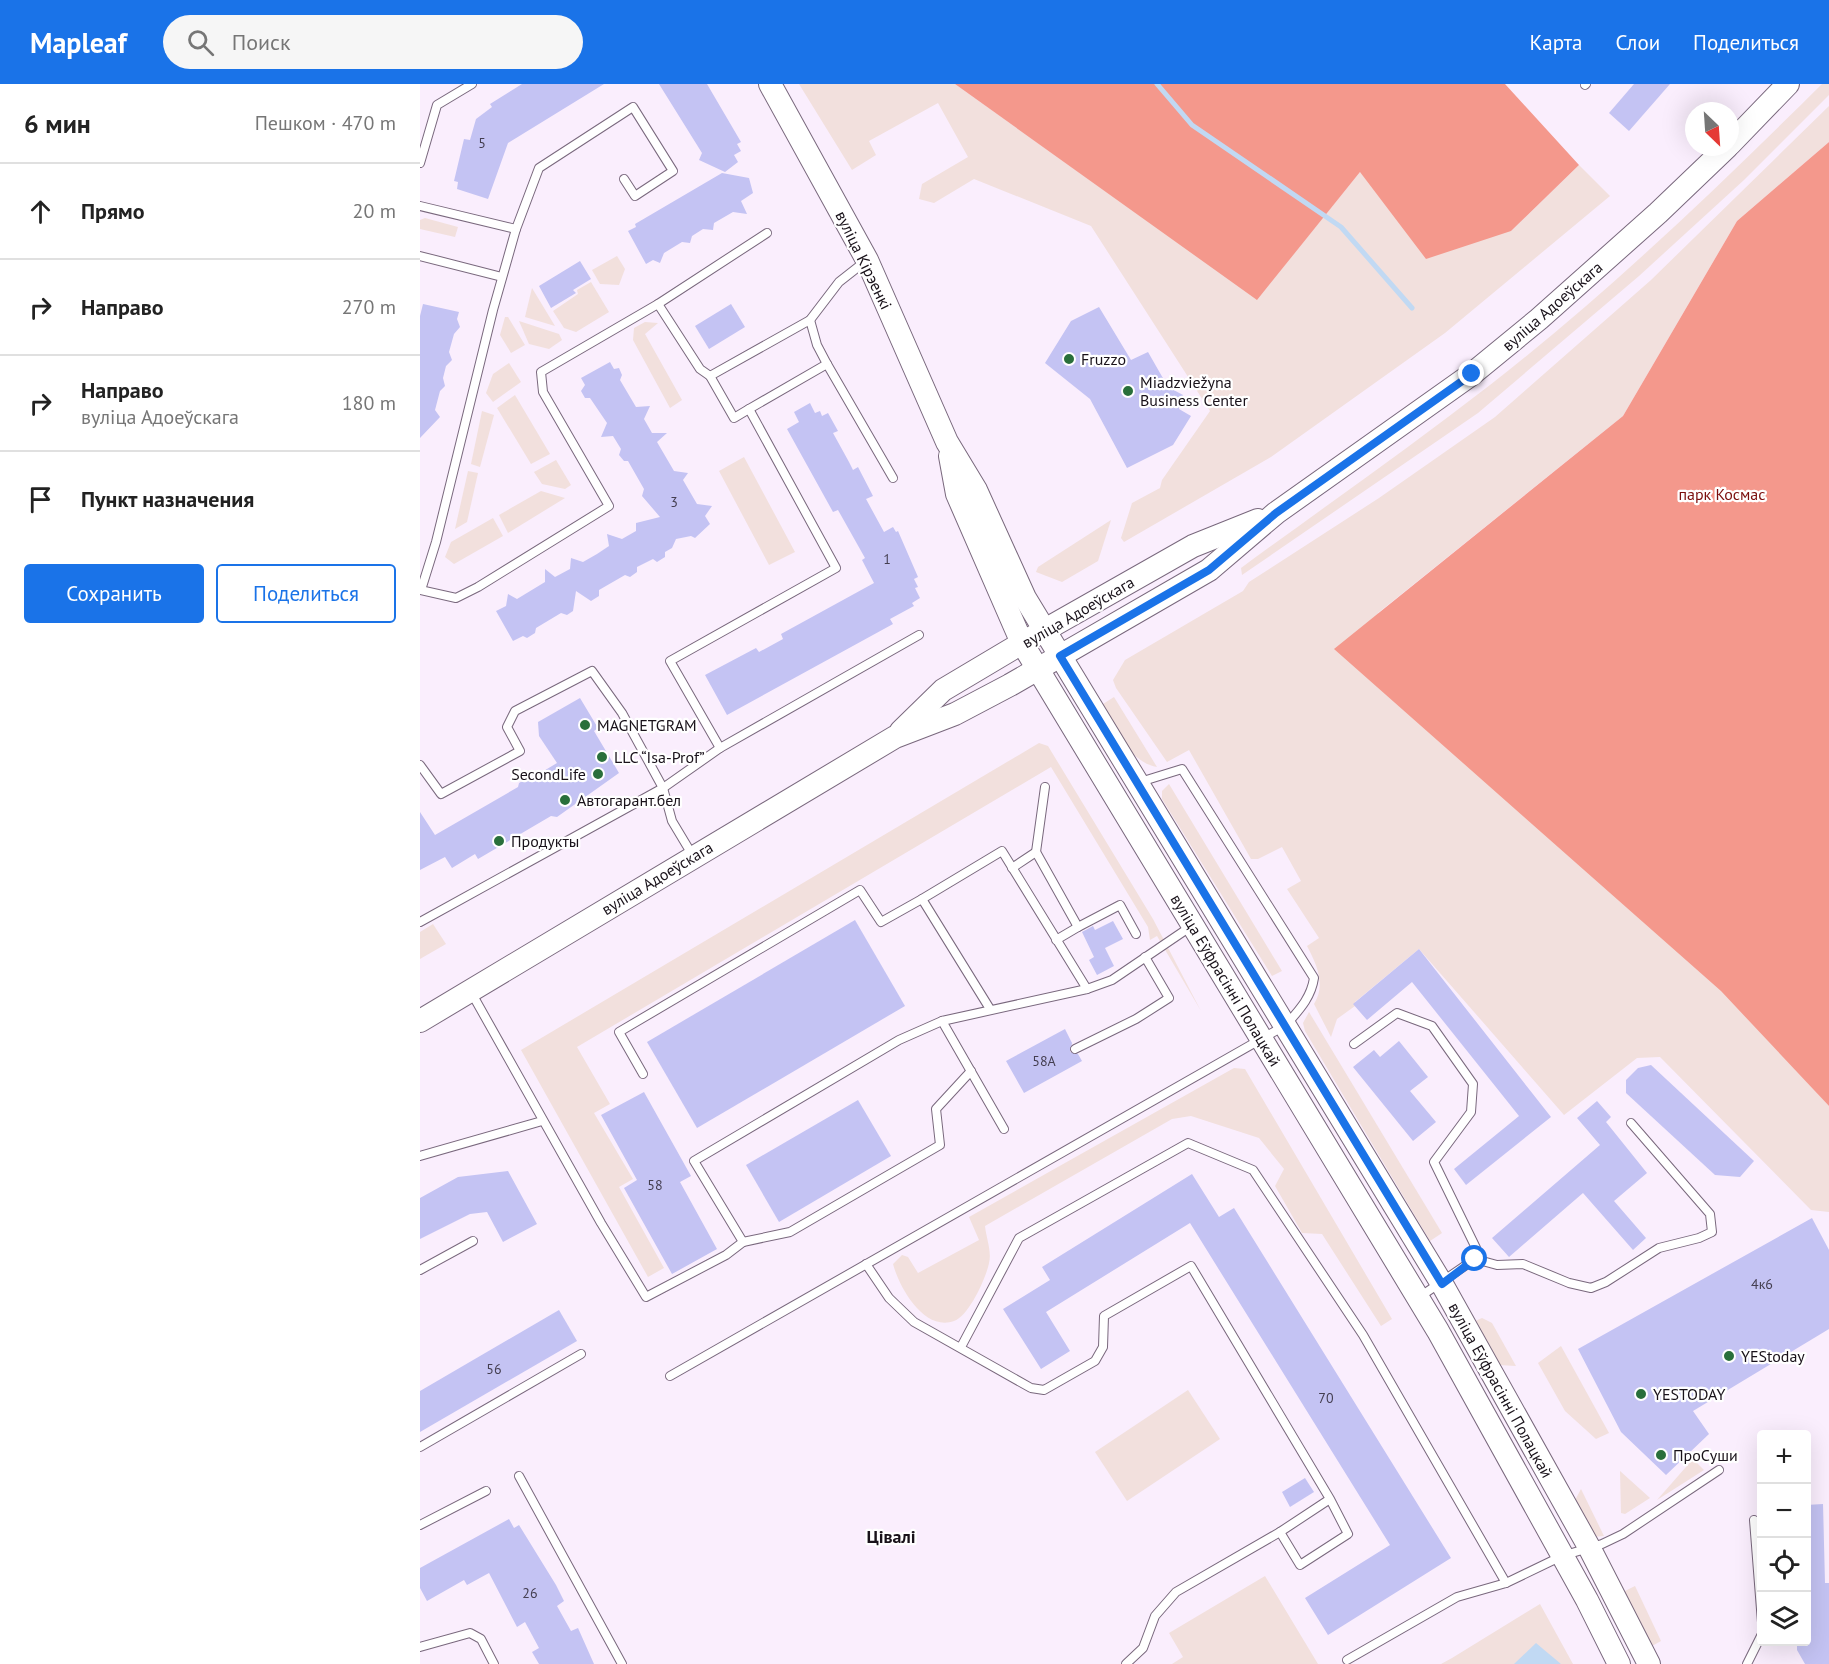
<!DOCTYPE html>
<html lang="ru">
<head>
<meta charset="utf-8">
<style>
  :root { --surface:#fff; --page:#f6f6f6; --text:#222; --muted:#767676; --line:#e0e0e0; --accent:#1a73e8 }
  body { margin:0; font-family:"PT Sans",sans-serif; background:var(--page); color:var(--text) }
  .controls { position:absolute; right:18px; bottom:18px; display:grid; overflow:hidden; border-radius:6px; box-shadow:0 6px 24px #0002 }
  .controls button { width:54px; height:54px; display:grid; place-items:center; padding:0; border:0; border-bottom:2px solid var(--line); background:var(--surface); color:var(--text); font:30px sans-serif }
  .compass { position:absolute; left:1265px; top:18px; width:54px; height:54px; border-radius:50%; background:var(--surface); box-shadow:0 6px 24px #0002; rotate:155deg }
  .stop { position:absolute; width:18px; height:18px; margin:-14px; border:4px solid #1a73e8; border-radius:50%; background:#fff }
  .stop.end { background:#1a73e8; border-color:#fff; box-shadow:0 2px 6px #0008 }
  .list { margin:0; padding:0; list-style:none }
  h2 { display:flex; justify-content:space-between; align-items:center; height:78px; margin:0; padding:0 24px; font-size:26px }
  h2 small { font-size:20px; font-weight:400; color:var(--muted) }
  .list li { display:grid; grid-template-columns:39px 1fr auto; gap:18px; align-items:center; box-sizing:border-box; height:96px; padding:0 24px; border-top:2px solid var(--line) }
  .list b { display:block; font-size:22px; white-space:nowrap }
  .list p { margin:0; font-size:20px; white-space:nowrap; color:var(--muted) }
  .list em { font-size:20px; font-style:normal; color:var(--muted) }
  .actions { display:flex; gap:12px; padding:18px 24px }
  .actions a { flex:1; padding:14px 0; border:2px solid var(--accent); border-radius:6px; text-align:center; font-size:21px; color:var(--accent) }
  .actions .main { background:var(--accent); color:#fff }
  .icon { flex:none; width:33px; height:33px; fill:none; stroke:currentColor; stroke-width:2; stroke-linecap:round; stroke-linejoin:round }
  .map { position:relative; flex:none; width:1409px; height:1580px; overflow:hidden }
  header { display:flex; align-items:center; gap:36px; box-sizing:border-box; height:84px; padding:0 30px; background:var(--accent); color:#fff }
  header strong { font-size:28px }
  nav { display:flex; gap:33px; margin-inline-start:auto; font-size:21px }
  .search { width:420px; height:54px; background:var(--page); display:flex; align-items:center; gap:15px; box-sizing:border-box; padding:0 21px; border-radius:33px; color:var(--muted); font-size:22px }
  main { display:flex }
  aside { flex:1; background:var(--surface) }
  .map>svg:first-child { display:block }
</style>
</head>
<body>
<header>
<strong>Mapleaf</strong>
<div class="search"><svg class="icon" aria-label="search" viewBox="0 0 24 24"><circle cx="10" cy="10" r="6"/><path d="M15 15l6 6"/></svg>Поиск</div>
<nav><a>Карта</a><a>Слои</a><a>Поделиться</a></nav>
</header>
<main>
<aside>
<h2>6 мин<small>Пешком · 470 m</small></h2>
<ul class="list">
<li><svg class="icon" aria-label="ahead" viewBox="0 0 24 24"><path d="M12 20V5M6 11l6-6 6 6"/></svg><div><b>Прямо</b></div><em>20 m</em></li>
<li><svg class="icon" aria-label="right" viewBox="0 0 24 24"><path d="M7 20v-9h11M14 6l5 5-5 5"/></svg><div><b>Направо</b></div><em>270 m</em></li>
<li><svg class="icon" aria-label="right" viewBox="0 0 24 24"><path d="M7 20v-9h11M14 6l5 5-5 5"/></svg><div><b>Направо</b><p>вуліца Адоеўскага</p></div><em>180 m</em></li>
<li><svg class="icon" aria-label="arrive" viewBox="0 0 24 24"><path d="M6 21V4h12l-3 4 3 4H6"/></svg><div><b>Пункт назначения</b></div></li>
</ul>
<div class="actions"><a class="main">Сохранить</a><a>Поделиться</a></div>
</aside>
<div class="map">
<svg width="1409" height="1580" viewBox="0 0 1409 1580">
  <rect width="100%" height="100%" fill="#faeefd"/>
  <g fill="#f2e0dd">
    <path d="M379 0H535L837 215 940 88 1091 147 1159 81 1190 112 1025 249 851 373 704 458 701 454 712 419 740 404 742 396 790 327 671 142 554 95 514 119 499 115 502 100 548 73 518 19 449 57 456 71 432 86Z"/>
    <path d="M1402 0H1409V11L1324 96 1219 192 1058 329 822 491 821 484C904 423 989 364 1070 301 1187 210 1296 105 1402 0Z"/>
    <path d="M1409 22V58L1317 137 1203 332 958 529 1409 1022V1128L1391 1126 1240 973 1217 974 1144 1031 999 865 935 918V922L917 935 911 953 894 920C906 901 897 881 887 862L899 854 867 805 881 797 862 763 838 775H831L769 666 747 678 696 604 693 596 705 576 823 507 829 498 959 414 1075 333 1231 196Z"/>
    <path d="M5 134 38 143 35 153 0 145V136Z"/>
    <path d="M197 172 205 185 199 201 180 200 172 186Z"/>
    <path d="M171 198 189 228 156 248 144 244 133 227 158 210 157 206Z"/>
    <path d="M112 204 135 242 105 233Z"/>
    <path d="M85 233H88L105 261 91 269 80 251Z"/>
    <path d="M99 237 139 250 142 256 129 265 109 260Z"/>
    <path d="M225 238 238 239 225 250 262 316 250 324 213 256 214 244Z"/>
    <path d="M89 279 101 298 73 318 66 309 73 290Z"/>
    <path d="M95 311 130 370 111 380 77 324Z"/>
    <path d="M62 327 74 331 60 383 51 380Z"/>
    <path d="M324 373 375 468 349 481 299 387Z"/>
    <path d="M136 376 151 401 145 405 122 400 114 388Z"/>
    <path d="M48 387 58 389 47 438 35 445Z"/>
    <path d="M121 407 145 414 88 449 79 431Z"/>
    <path d="M73 434 83 452 34 480 25 473 31 458Z"/>
    <path d="M691 436 678 477 642 498 616 488 618 483Z"/>
    <path d="M694 613 737 683C708 678 697 643 683 620Z"/>
    <path d="M619 659 628 662 733 835 781 927 737 852 730 856 728 843 631 683 157 963 190 1020 174 1029 213 1095 199 1103 244 1184 228 1193 101 966Z"/>
    <path d="M749 700 862 887 852 892 742 715V707Z"/>
    <path d="M13 840 26 860 0 875V848Z"/>
    <path d="M889 928 1022 1149 1010 1157 885 947 883 939Z"/>
    <path d="M814 984 825 985 972 1235 961 1242 902 1150 882 1149 855 1102 864 1085 839 1054 771 1032 752 1035 565 1142C566 1153 572 1168 569 1179 566 1194 549 1232 534 1237 504 1248 479 1203 473 1180L482 1171 488 1173 498 1189 559 1156 549 1133Z"/>
    <path d="M1062 1234 1072 1239 1096 1282 1078 1281 1053 1238Z"/>
    <path d="M1141 1262 1189 1349 1176 1355 1145 1327 1118 1279Z"/>
    <path d="M768 1306 800 1355 707 1417 675 1368Z"/>
    <path d="M1273 1375 1284 1386 1237 1416Z"/>
    <path d="M1200 1387 1230 1414 1205 1430 1201 1429Z"/>
    <path d="M1161 1405 1184 1452 1173 1453 1153 1420Z"/>
    <path d="M845 1492 898 1580H752L763 1573 749 1549Z"/>
    <path d="M1215 1502 1241 1557 1232 1562 1203 1508Z"/>
    <path d="M1120 1520 1153 1580H1021L1032 1574Z"/>
  </g>
  <g fill="#f4988c">
    <path d="M535 0H1085L1159 81 1091 147 1006 175 940 88 837 216Z"/>
    <path d="M1409 58V1022L1301 907 914 565 1203 332 1317 137Z"/>
  </g>
  <path fill="#c1d9f3" d="M1116 1559 1141 1580H1094Z"/>
  <g fill="none" stroke-linecap="round" stroke-linejoin="round">
    <path stroke="#c1d9f3" stroke-width="5" d="M737 0 772 41 921 143 992 224"/>
  </g>
  <g fill="#c4c3f3">
    <path d="M102 0H184L88 59 68 115 37 105 38 98 34 97 44 55 50 56 56 35 72 23 70 20Z"/>
    <path d="M239 0H287L321 58 317 60 321 67 314 71 318 78 305 88 279 76 282 69Z"/>
    <path d="M1214 0H1250L1209 47 1189 29Z"/>
    <path d="M302 89 329 94 333 109 321 117 327 130 313 128 294 139 293 146 283 145 272 152 270 159 262 158 244 169 240 179 233 176 226 180 208 147 216 143 215 140Z"/>
    <path d="M160 177 171 195 153 206 156 209 131 224 119 202Z"/>
    <path d="M3 220 39 228 37 235 40 243 34 250 29 268 32 276 26 282 23 294 25 302 20 307 15 326 20 333 0 354V232Z"/>
    <path d="M311 220 325 243 289 265 275 242Z"/>
    <path d="M679 223 711 276 728 268 748 303 763 311 759 325 771 332 753 361 707 384 670 315 625 279 651 237Z"/>
    <path d="M190 278 194 285 199 284 202 291 200 296 216 323 230 322 224 335 232 349H247L237 358 254 387 268 389 263 396 277 420 292 422 285 432 290 440 275 454 271 452 256 455 252 464 245 468V473L237 478 233 475 217 483V488L210 493 205 491 179 506V512L171 517 156 507 153 527 147 531 141 529 116 544 115 549 107 554 103 552 93 557 76 527 86 522 88 510 97 515 125 498V485L135 493 150 485 151 474 163 478 177 470 189 462 187 450 202 455 216 447V439L240 433 222 412 224 405 208 377H204L199 371 201 365 193 352 181 353 187 339 170 314H165L161 307 165 301 161 294Z"/>
    <path d="M390 319 395 329 400 327 402 332 408 329 418 347 413 349 429 378 433 386 438 383 453 412 446 415 464 448 473 443 476 448 478 447 498 493 494 495 498 503 495 504 500 514 492 519 494 522 470 535 473 540 307 631 285 591 336 564 339 568 363 555 361 550 454 499 442 476 445 474 418 426 413 428 367 345 379 338 374 328Z"/>
    <path d="M160 614 178 644 174 647 199 689 137 733 131 732 58 775 55 770 32 784 25 773 0 786V728L15 751 98 703 99 699 110 693 112 694 137 679 119 652 118 638Z"/>
    <path d="M435 836 485 922 277 1044 227 958Z"/>
    <path d="M693 837 703 855 685 864 694 882 677 891 669 876 674 873 662 848 673 842 675 846Z"/>
    <path d="M999 865 1131 1033 1046 1101 1034 1085 1099 1032 992 898 947 936 933 920Z"/>
    <path d="M645 945 652 959 650 968 658 970 662 977 604 1009 586 977Z"/>
    <path d="M979 957 1008 993 990 1007 1016 1038 993 1057 933 983 954 966 960 973Z"/>
    <path d="M1231 981 1334 1077 1320 1093 1295 1091 1206 1009V996L1218 984Z"/>
    <path d="M224 1008 271 1092 260 1098 297 1165 252 1190 204 1104 217 1096 181 1031Z"/>
    <path d="M438 1016 471 1072 359 1138 326 1081Z"/>
    <path d="M1177 1017 1191 1033 1186 1038 1227 1089 1194 1117 1226 1154 1213 1166 1163 1109 1089 1173 1072 1154 1180 1061 1157 1034Z"/>
    <path d="M88 1087 117 1140 83 1158 67 1128 50 1130 0 1155V1114L38 1093Z"/>
    <path d="M772 1090 799 1133 814 1124 1031 1474 908 1551 885 1514 970 1461 770 1139 626 1228 650 1267 621 1285 583 1225 630 1196 622 1183Z"/>
    <path d="M1392 1134 1409 1166V1245L1273 1327 1289 1350 1246 1391 1201 1348 1158 1265Z"/>
    <path d="M139 1226 157 1257 0 1348V1307Z"/>
    <path d="M885 1394 894 1408 870 1423 862 1408Z"/>
    <path d="M1403 1420 1405 1499H1409V1580H1385L1377 1566V1557H1386V1421Z"/>
    <path d="M89 1435 94 1444 99 1441 136 1501 144 1517 137 1522 151 1547 158 1544 174 1580H119L112 1568 119 1564 105 1538 97 1543 69 1489 47 1501 44 1496 7 1517 0 1504V1484Z"/>
  </g>
  <g fill="none" stroke-linecap="round" stroke-linejoin="round">
    <defs>
      <g id="lane">
        <path d="M1165 1 1166 0"/>
        <path d="M0 79 17 21 52 0"/>
        <path d="M0 122 96 145"/>
        <path d="M0 172 82 193"/>
        <path d="M238 220 280 285 290 292 390 236 419 198 447 176"/>
        <path d="M390 236 397 261 407 280 473 394"/>
        <path d="M290 292 314 334 329 325 416 484 250 577 300 664"/>
        <path d="M329 325 407 280"/>
        <path d="M0 506 36 514 58 503 189 422 123 308 121 288 238 220 347 149"/>
        <path d="M1 506 16 458 73 226 96 145 119 84 213 23 253 87 215 112 204 95"/>
        <path d="M0 681 21 710 100 667 87 643 95 627 172 587 202 629 243 704 252 737 273 772"/>
        <path d="M616 768 625 703"/>
        <path d="M592 784 616 768 658 843 700 821 716 850"/>
        <path d="M0 838 243 704 300 664 499 551"/>
        <path d="M636 856 658 843"/>
        <path d="M51 908 181 1139 226 1213 306 1171 323 1158 274 1077 479 956 522 937 667 905 692 896 773 841"/>
        <path d="M570 925 502 815 582 767 667 905"/>
        <path d="M522 937 584 1045"/>
        <path d="M934 960 977 929 1012 942 1053 1000 1051 1028 1014 1078 1056 1164 1055 1175 998 1214"/>
        <path d="M655 965 716 935 749 914 725 873"/>
        <path d="M223 990 199 948 440 806 461 838 502 815"/>
        <path d="M0 1072 122 1037"/>
        <path d="M323 1158 370 1148 520 1061 516 1025 551 987"/>
        <path d="M1055 1175 1077 1181 1103 1180 1149 1199 1171 1204 1186 1198 1239 1164 1279 1154 1292 1148 1290 1130 1211 1039"/>
        <path d="M446 1180 469 1214 494 1238 611 1304 624 1306 675 1277 683 1263 684 1232 771 1182 910 1415 860 1448 880 1481 928 1450 910 1415"/>
        <path d="M0 1186 53 1157"/>
        <path d="M541 1263 599 1154 768 1059 833 1086 943 1251 1086 1499"/>
        <path d="M250 1292 866 941C879 926 891 914 894 894L762 685 720 698"/>
        <path d="M0 1363 161 1270"/>
        <path d="M99 1392 202 1580"/>
        <path d="M1334 1436 1342 1538"/>
        <path d="M0 1441 66 1407"/>
        <path d="M0 1563 50 1549 61 1555 74 1580"/>
        <path d="M927 1576 1037 1513 1086 1499 1142 1472 1182 1460 1203 1450 1299 1386"/>
        <path d="M706 1580 723 1564 735 1532 756 1508 860 1448"/>
        <path d="M1327 1580 1342 1550"/>
      </g>
      <g id="secondary">
        <path d="M350 0 447 176 527 358 556 406 605 514 1022 1200 1169 1463 1229 1580"/>
        <path d="M1310 60 1368 0"/>
        <path d="M530 372 537 410 602 559 1018 1247 1167 1516 1199 1580"/>
        <path d="M481 647 523 606 602 559 773 462 838 436"/>
        <path d="M0 937 475 653 535 630 590 601 789 486 856 429 1052 290 1119 235 1238 129 1307 63"/>
      </g>
    </defs>
    <use href="#lane" stroke="#79687d" stroke-width="10"/>
    <use href="#secondary" stroke="#79687d" stroke-width="24"/>
    <use href="#lane" stroke="#fff" stroke-width="8"/>
    <use href="#secondary" stroke="#fff" stroke-width="22"/>
  </g>
  <g fill="none" stroke-linecap="round" stroke-linejoin="round">
    <path stroke="#1a73e8" stroke-width="8" d="M1052 290 856 429 789 486 640 572 1022 1200 1055 1175"/>
  </g>
  <g fill="#296f3b" stroke="#fff" stroke-width="2">
    <circle cx="649" cy="275" r="6"/>
    <circle cx="708" cy="307" r="6"/>
    <circle cx="165" cy="641" r="6"/>
    <circle cx="182" cy="673" r="6"/>
    <circle cx="178" cy="690" r="6"/>
    <circle cx="145" cy="716" r="6"/>
    <circle cx="79" cy="757" r="6"/>
    <circle cx="1309" cy="1272" r="6"/>
    <circle cx="1221" cy="1310" r="6"/>
    <circle cx="1241" cy="1371" r="6"/>
  </g>
  <g text-anchor="middle" dominant-baseline="central" stroke-width="4.5" stroke-linejoin="round" paint-order="stroke">
    <g font-size="14" fill="#443e50">
      <text x="62" y="59">5</text>
      <text x="254" y="418">3</text>
      <text x="467" y="475">1</text>
      <text x="624" y="977">58А</text>
      <text x="235" y="1101">58</text>
      <text x="1342" y="1200">4к6</text>
      <text x="74" y="1285">56</text>
      <text x="906" y="1314">70</text>
      <text x="110" y="1509">26</text>
    </g>
    <g font-size="16" fill="#19121a" stroke="#fff">
      <text transform="translate(444 176) rotate(64)">вуліца Кірэенкі</text>
      <text transform="translate(1132 222) rotate(-41)">вуліца Адоеўскага</text>
      <text transform="translate(658 528) rotate(-30)">вуліца Адоеўскага</text>
      <text transform="translate(237 794) rotate(-31)">вуліца Адоеўскага</text>
      <text transform="translate(806 896) rotate(59)">вуліца Еўфрасінні Полацкай</text>
      <text transform="translate(1081 1306) rotate(61)">вуліца Еўфрасінні Полацкай</text>
    </g>
    <g font-size="16" fill="#19121a" stroke="#fff" text-anchor="start">
      <text x="661" y="275">Fruzzo</text>
      <text x="720" y="298">Miadzviežyna<tspan x="720" dy="18">Business Center</tspan></text>
      <text x="177" y="641">MAGNETGRAM</text>
      <text x="194" y="673">LLC “Isa-Prof”</text>
      <text x="166" y="690" text-anchor="end">SecondLife</text>
      <text x="157" y="716">Автогарант.бел</text>
      <text x="91" y="757">Продукты</text>
      <text x="1321" y="1272">YEStoday</text>
      <text x="1233" y="1310">YESTODAY</text>
      <text x="1253" y="1371">ПроСуши</text>
    </g>
    <g font-size="16" fill="#7b0e0d" stroke="#fff">
      <text x="1302" y="410">парк Космас</text>
    </g>
    <g font-size="18" font-weight="bold" fill="#19121a" stroke="#fff">
      <text x="471" y="1452">Цівалі</text>
    </g>
  </g>
</svg>
<div class="controls">
<button>+</button>
<button>−</button>
<button><svg class="icon" aria-label="locate" viewBox="0 0 24 24"><circle cx="12" cy="12" r="6"/><path d="M12 2v4M12 18v4M2 12h4M18 12h4"/></svg></button>
<button><svg class="icon" aria-label="layers" viewBox="0 0 24 24"><path d="M12 4l9 5-9 5-9-5zM3 14l9 5 9-5"/></svg></button>
</div>
<svg class="compass" viewBox="-18 -18 36 36"><path d="M0-13l5 13h-10z" fill="#e53935"/><path d="M0 13l5-13h-10z" fill="#767676"/></svg>
<div class="stop" style="left:1055px;top:1175px"></div>
<div class="stop end" style="left:1052px;top:290px"></div>
</div>
</main>
</body>
</html>
